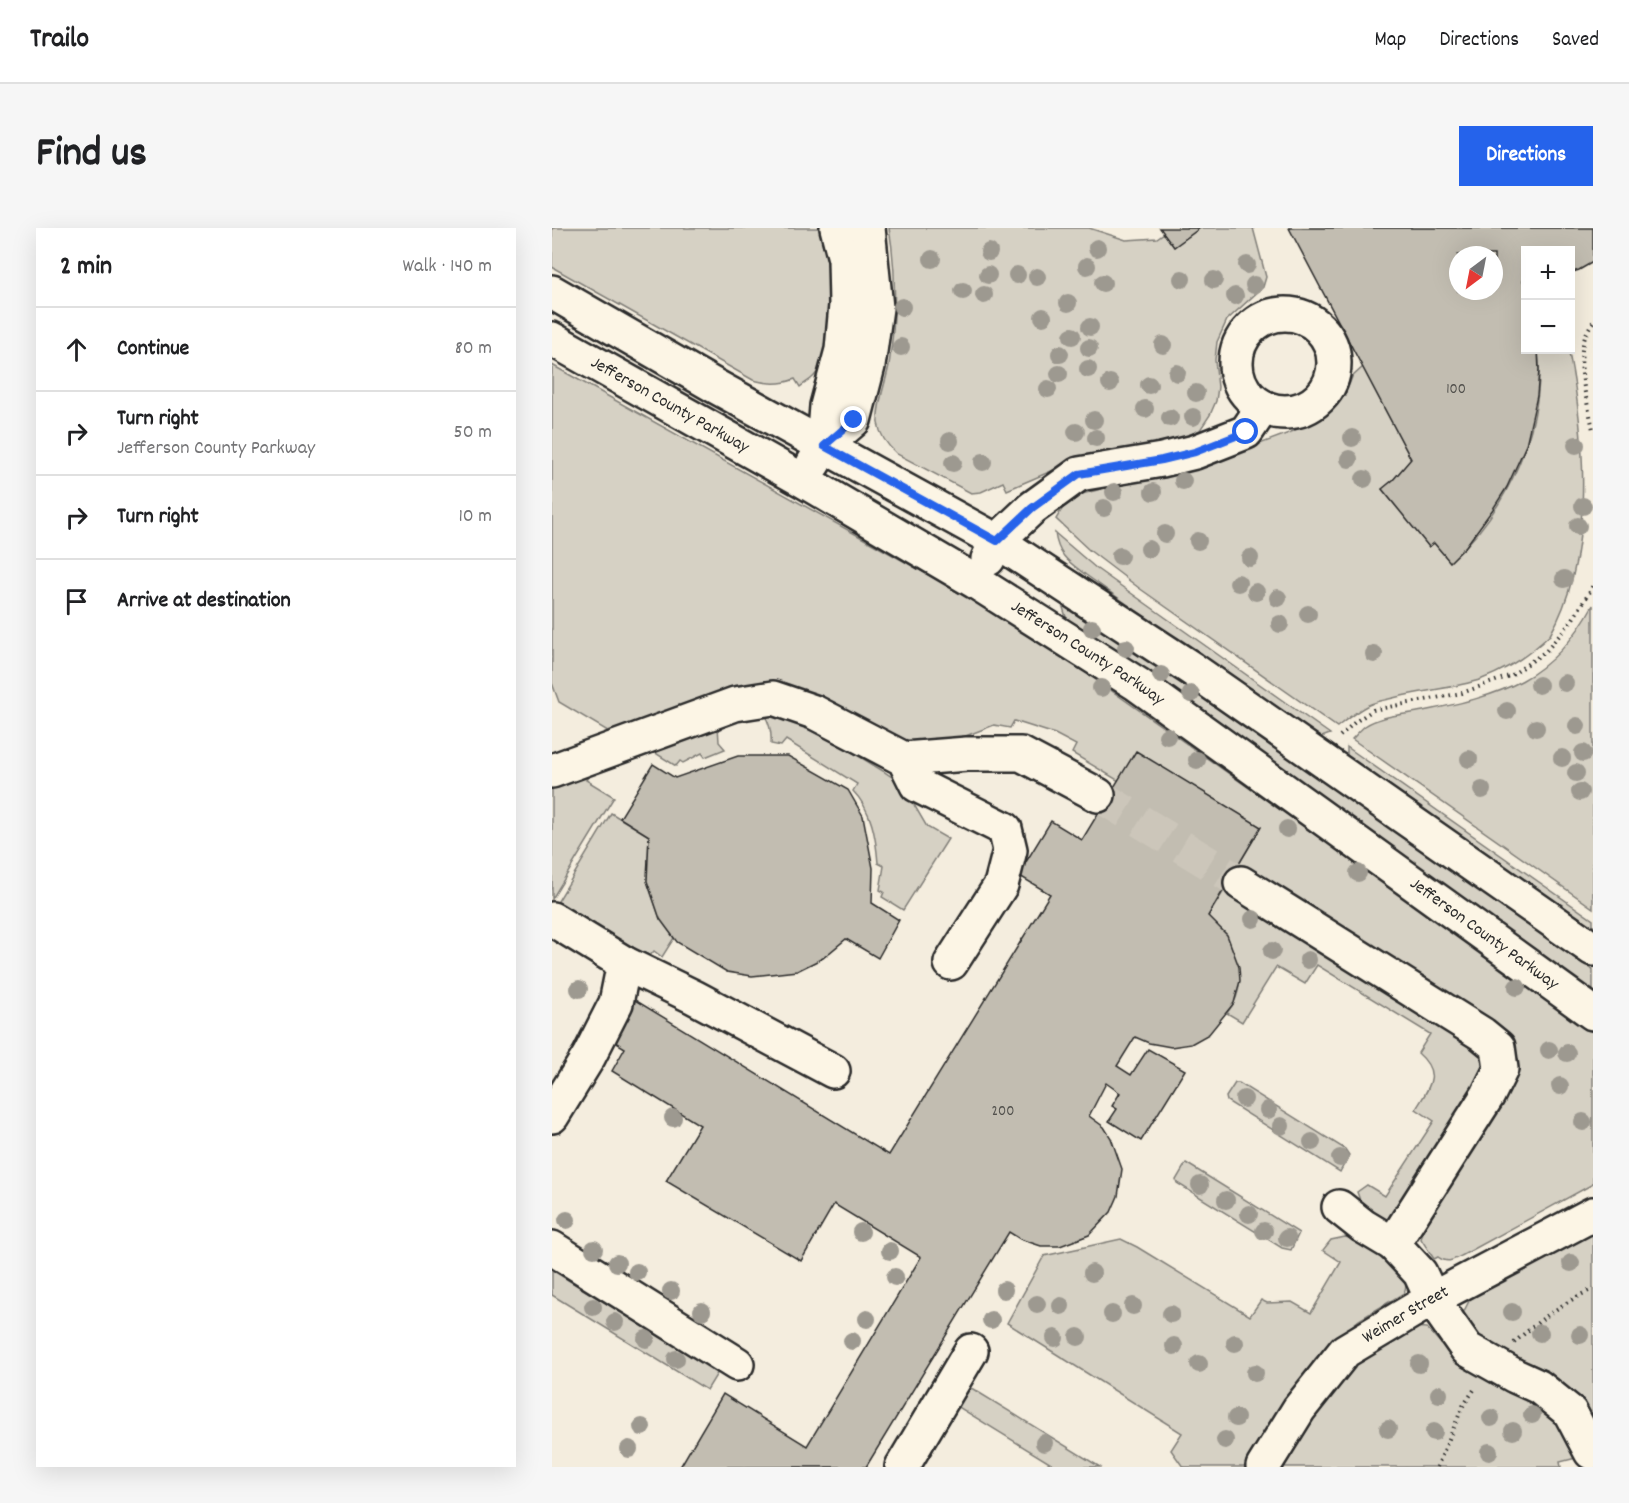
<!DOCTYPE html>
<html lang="en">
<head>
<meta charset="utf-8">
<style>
  :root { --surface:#fff; --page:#f6f6f6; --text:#202124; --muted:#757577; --line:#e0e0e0; --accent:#2563eb }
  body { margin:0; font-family:Dekko,sans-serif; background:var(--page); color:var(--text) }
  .controls { position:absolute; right:18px; top:18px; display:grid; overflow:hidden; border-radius:0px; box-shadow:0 6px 24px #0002 }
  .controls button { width:54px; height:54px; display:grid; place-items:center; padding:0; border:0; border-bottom:2px solid var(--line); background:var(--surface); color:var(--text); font:30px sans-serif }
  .compass { position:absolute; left:897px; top:18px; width:54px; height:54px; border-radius:50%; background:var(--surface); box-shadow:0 6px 24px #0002; rotate:212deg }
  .stop { position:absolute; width:18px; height:18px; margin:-14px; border:4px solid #2563eb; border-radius:50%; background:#fff }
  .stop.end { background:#2563eb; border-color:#fff; box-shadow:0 2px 6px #0008 }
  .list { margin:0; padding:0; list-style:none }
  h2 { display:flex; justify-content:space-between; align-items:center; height:78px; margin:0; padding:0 24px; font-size:26px }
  h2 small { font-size:20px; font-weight:400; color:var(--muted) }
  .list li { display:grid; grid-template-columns:39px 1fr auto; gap:18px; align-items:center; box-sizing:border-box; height:84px; padding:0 24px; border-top:2px solid var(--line) }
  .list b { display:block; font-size:22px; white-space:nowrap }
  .list p { margin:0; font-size:20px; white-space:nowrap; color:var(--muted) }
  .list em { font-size:20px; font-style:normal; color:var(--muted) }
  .icon { flex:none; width:33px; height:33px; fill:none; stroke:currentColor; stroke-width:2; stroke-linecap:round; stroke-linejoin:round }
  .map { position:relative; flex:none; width:1041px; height:1239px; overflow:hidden; border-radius:0px }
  header { display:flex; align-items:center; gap:36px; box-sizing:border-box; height:84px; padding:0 30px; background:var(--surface); border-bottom:2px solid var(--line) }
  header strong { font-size:28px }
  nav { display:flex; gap:33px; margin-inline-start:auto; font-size:21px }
  .intro { display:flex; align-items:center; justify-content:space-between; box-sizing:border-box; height:144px; padding:0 36px }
  h1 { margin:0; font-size:42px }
  .button { padding:15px 27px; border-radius:0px; background:var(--accent); color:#fff; font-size:21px; font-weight:700 }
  main { display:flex; gap:36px; padding:0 36px }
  aside { flex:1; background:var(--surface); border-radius:0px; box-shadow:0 6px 24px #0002 }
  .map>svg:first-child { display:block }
</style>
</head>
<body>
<header>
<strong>Trailo</strong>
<nav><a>Map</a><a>Directions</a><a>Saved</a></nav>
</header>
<div class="intro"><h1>Find us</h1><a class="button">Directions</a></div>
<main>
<aside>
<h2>2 min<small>Walk · 140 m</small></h2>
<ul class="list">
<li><svg class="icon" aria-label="ahead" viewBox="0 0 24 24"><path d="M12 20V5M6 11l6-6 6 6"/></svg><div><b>Continue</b></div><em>80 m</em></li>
<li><svg class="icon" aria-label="right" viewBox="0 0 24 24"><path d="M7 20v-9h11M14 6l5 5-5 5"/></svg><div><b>Turn right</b><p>Jefferson County Parkway</p></div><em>50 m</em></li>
<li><svg class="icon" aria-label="right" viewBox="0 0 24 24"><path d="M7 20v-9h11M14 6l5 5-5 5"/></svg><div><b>Turn right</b></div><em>10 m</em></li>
<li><svg class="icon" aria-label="arrive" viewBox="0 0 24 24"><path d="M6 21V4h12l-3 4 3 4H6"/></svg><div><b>Arrive at destination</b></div></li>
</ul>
</aside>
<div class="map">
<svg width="1041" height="1239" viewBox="0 0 1041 1239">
  <rect width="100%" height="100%" fill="#f4edde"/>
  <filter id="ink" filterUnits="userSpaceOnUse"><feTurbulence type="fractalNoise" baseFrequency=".0167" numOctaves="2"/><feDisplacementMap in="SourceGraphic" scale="12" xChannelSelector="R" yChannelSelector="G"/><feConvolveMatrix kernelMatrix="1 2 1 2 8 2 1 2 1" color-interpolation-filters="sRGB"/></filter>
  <g filter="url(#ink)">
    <g fill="#d6d1c4" stroke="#807e78" stroke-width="1.5">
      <path d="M0 0H273C277 38 288 117 263 147 259 152 253 155 248 159L243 151C228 157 216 156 201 152L0 39Z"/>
      <path d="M337 0H537L574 12 605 10 612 5 622 19 648 0H701L714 49 711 59 675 92 665 114 663 132 666 159 664 173 658 187 648 202 625 212 530 230 455 262 451 254 429 264 419 265 345 226C336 218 328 208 326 195 324 179 334 154 337 137 344 91 345 46 337 0Z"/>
      <path d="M986 122 1017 125C1035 215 1041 333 998 407 977 427 957 441 930 451 901 461 870 462 841 470 834 472 825 473 819 476 807 481 795 491 785 499L587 360 537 322 504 291 510 281 530 266 676 228 737 205 767 191 783 179 793 167 800 149 811 139 859 231 841 252 830 261 877 319 882 315 898 334C955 283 994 198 986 122Z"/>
      <path d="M0 137 468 398 1041 803V956L911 1027C901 1032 895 1036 886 1029L882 1031 869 1011 872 1001 962 852C975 825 955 815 938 797L684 641 709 599 584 524 567 553 520 525 524 517 503 506 462 493 458 500 442 497 411 509 404 516 345 512 323 502 262 466 227 454 202 455 59 505 7 474 0 455Z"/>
      <path d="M503 305 545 341 778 506 767 510 761 508 534 347C517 334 506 328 503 305Z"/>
      <path d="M512 369 1041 742V765L526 402 514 389 509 373Z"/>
      <path d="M1041 377V680L800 511C804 507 809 501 813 498 829 487 853 487 871 483 950 467 1000 453 1041 377Z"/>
      <path d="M211 483 246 491 331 543 350 556 375 599 396 611 351 682 330 669 332 664 328 662 332 638 326 635C324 610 320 582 301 563L305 556 234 512 229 518 219 516C220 503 217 495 211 483Z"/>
      <path d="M166 498 167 514 173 521 153 529 150 525 131 535 128 533 124 538 97 521Z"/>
      <path d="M795 519 1041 692V706L795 529Z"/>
      <path d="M41 541 34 552 62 569 0 671V555Z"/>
      <path d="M59 585 97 608 95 653 108 691 122 710 110 729 102 723 95 731 3 678Z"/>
      <path d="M673 661 924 815 935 835 932 848 840 991 831 993 811 981 805 964 815 957 833 968 882 893 864 881C877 859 890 846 866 825L878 806 765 737 753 756 724 739 690 794 675 785C704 749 675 720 656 688Z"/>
      <path d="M683 855H687L793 921 797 927 788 944 675 873 674 869Z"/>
      <path d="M634 935 747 1005 739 1022 730 1020 625 955 624 952Z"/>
      <path d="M1041 1000V1185H1039C1023 1167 1009 1150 987 1139 957 1124 923 1124 911 1085L919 1069Z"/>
      <path d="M793 1009 802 1011 850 1044C855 1052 855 1057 852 1065L807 1092 776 1117 763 1131 694 1239H631L619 1222 630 1205 455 1095 492 1028 569 1011 585 1019 698 1088 709 1072 715 1075 740 1074 759 1085 789 1034 771 1022 779 1012Z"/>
      <path d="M0 1042 166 1144 155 1162 0 1067Z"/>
      <path d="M860 1099 875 1100 910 1139 975 1168 1005 1191 1024 1230 1008 1234 1009 1239H723L788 1148 827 1117Z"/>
      <path d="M413 1159 421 1161 548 1239H504L408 1180 405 1177Z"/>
    </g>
    <g fill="#c2bdb1" stroke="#2b2b2b" stroke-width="1.5" fill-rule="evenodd">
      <path d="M608 0H648L622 19Z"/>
      <path d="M737 0H1041V34L1027 42 1018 45V22H974V52L971 53 974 59V122H986L987 142 985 168 974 217 955 259 941 281 914 318 898 334 882 315 877 319 830 261 841 252 859 231ZM906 27H942V63H906Z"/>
      <path d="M584 523 709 599 656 688 675 707 687 739 688 753 682 775 657 806 639 816 619 819 597 815 583 809 565 838 579 847 596 821 633 842 589 913 557 893 565 881 560 878 568 865 554 855 537 888 552 899 559 910 570 941 566 968 559 984 537 1007 508 1018H489L468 1011 457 1004 314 1239H128L171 1166 255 1218 369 1029 282 976 249 1033 114 953 148 897 60 843 73 820 58 811 83 772 337 927 498 666 466 647 499 593 530 612Z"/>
      <path d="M186 528H236L296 562 311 588 321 640 320 675 347 692 326 730 294 711 271 730 245 743 200 748 175 744 125 714 108 691 95 653 97 608 68 590 101 536 123 550Z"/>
    </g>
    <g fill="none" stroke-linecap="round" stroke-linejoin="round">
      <path stroke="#ccc6ba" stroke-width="33" stroke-dasharray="33 16" stroke-linecap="butt" d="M546 567 689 655"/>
      <defs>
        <g id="minor">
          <path d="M0 64 163 158 445 313 640 441 1041 721"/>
          <circle cx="733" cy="135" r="49"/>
          <path id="s1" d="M0 111 252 253 424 354 585 456 1041 785"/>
          <path d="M272 218 275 178 290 122 294 77 293 31 285 0"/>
          <path d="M261 236 272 218 302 192 316 138 324 80 316 0"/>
          <path d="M436 331 445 313 480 280 527 246 610 232 643 224 694 204 711 179"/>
          <path d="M352 531 415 526H469L546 567"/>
          <path d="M0 543 183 476 221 470 262 484 352 531 365 557 453 601 458 622 449 657 399 735"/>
          <path d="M689 655 930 806 946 819 949 841 936 867 841 1016 868 1045 880 1071 915 1121 963 1148 987 1159 1018 1184 1039 1224"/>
          <path d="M0 691 72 735 142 769 281 843"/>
          <path d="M0 888 37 828 64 775 72 735"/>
          <path d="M787 979 811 998 841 1016"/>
          <path d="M0 1020 185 1136"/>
          <path d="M350 1239 419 1123"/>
          <path id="s2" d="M711 1239 747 1181 793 1123 880 1071 1041 986"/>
        </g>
      </defs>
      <use href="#minor" stroke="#2b2b2b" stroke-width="38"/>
      <g stroke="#2b2b2b" stroke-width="4" stroke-dasharray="1.5 4.5" stroke-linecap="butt">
        <path d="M1041 94C1018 125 1035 168 1041 202"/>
        <path d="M788 508 803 494 821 482 910 465 960 447 994 423 1019 394 1039 362 1041 356"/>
        <path d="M962 1115C987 1092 1010 1075 1041 1061"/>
        <path d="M885 1239 911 1178 924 1159"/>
      </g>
      <use href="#minor" stroke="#fcf5e5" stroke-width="33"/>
    </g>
    <g fill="#9d9990">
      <circle cx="545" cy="20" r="9"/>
      <circle cx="437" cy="24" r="9"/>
      <circle cx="380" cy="31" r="9"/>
      <circle cx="695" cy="37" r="9"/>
      <circle cx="535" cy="38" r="9"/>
      <circle cx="436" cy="47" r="9"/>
      <circle cx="465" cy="47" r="9"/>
      <circle cx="485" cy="49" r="9"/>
      <circle cx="630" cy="51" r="9"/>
      <circle cx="662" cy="52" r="9"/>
      <circle cx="551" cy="55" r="9"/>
      <circle cx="702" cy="57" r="9"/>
      <circle cx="411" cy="63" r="9"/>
      <circle cx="432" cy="67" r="9"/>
      <circle cx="683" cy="68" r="9"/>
      <circle cx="516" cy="75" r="9"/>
      <circle cx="350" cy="79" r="9"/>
      <circle cx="491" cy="89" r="9"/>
      <circle cx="538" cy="99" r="9"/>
      <circle cx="520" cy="108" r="9"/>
      <circle cx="611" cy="117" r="9"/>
      <circle cx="349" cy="119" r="9"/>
      <circle cx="537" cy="120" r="9"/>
      <circle cx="508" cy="126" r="9"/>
      <circle cx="536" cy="141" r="9"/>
      <circle cx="625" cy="145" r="9"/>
      <circle cx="507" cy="146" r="9"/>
      <circle cx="558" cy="155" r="9"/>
      <circle cx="597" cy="157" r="9"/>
      <circle cx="496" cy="161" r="9"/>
      <circle cx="644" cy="165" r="9"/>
      <circle cx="593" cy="181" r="9"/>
      <circle cx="641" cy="189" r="9"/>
      <circle cx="618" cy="190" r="9"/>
      <circle cx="542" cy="192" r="9"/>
      <circle cx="524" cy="204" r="9"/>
      <circle cx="544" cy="210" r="9"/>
      <circle cx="800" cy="210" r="9"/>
      <circle cx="398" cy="213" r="9"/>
      <circle cx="1024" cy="217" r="9"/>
      <circle cx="797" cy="231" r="9"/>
      <circle cx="431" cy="234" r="9"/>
      <circle cx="401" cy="235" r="9"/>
      <circle cx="812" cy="251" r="9"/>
      <circle cx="631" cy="253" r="9"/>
      <circle cx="562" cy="264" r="9"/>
      <circle cx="601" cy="264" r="9"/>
      <circle cx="1031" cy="278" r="9"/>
      <circle cx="552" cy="280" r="9"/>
      <circle cx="1026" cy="298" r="9"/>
      <circle cx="613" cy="306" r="9"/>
      <circle cx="646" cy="313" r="9"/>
      <circle cx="597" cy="321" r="9"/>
      <circle cx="568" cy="328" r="9"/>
      <circle cx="698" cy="330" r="9"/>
      <circle cx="1012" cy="351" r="9"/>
      <circle cx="686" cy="355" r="9"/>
      <circle cx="704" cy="364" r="9"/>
      <circle cx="726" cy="370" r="9"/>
      <circle cx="756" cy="386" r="9"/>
      <circle cx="728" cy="396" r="9"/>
      <circle cx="540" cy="400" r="9"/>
      <circle cx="574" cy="420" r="9"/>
      <circle cx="822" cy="426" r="9"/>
      <circle cx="609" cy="447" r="9"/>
      <circle cx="1013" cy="455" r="9"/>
      <circle cx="987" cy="457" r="9"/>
      <circle cx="549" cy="460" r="9"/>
      <circle cx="639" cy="466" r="9"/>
      <circle cx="955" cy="483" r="9"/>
      <circle cx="1025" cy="498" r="9"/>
      <circle cx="984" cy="500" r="9"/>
      <circle cx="615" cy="508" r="9"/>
      <circle cx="1031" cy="525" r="9"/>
      <circle cx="1010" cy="530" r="9"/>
      <circle cx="917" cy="531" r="9"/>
      <circle cx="645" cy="532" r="9"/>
      <circle cx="1024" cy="545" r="9"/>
      <circle cx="930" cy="562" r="9"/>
      <circle cx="1028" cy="564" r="9"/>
      <circle cx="735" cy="601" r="9"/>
      <circle cx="806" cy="645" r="9"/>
      <circle cx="701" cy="691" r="9"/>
      <circle cx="720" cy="723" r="9"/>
      <circle cx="756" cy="732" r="9"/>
      <circle cx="965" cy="759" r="9"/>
      <circle cx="27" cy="761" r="9"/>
      <circle cx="997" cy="822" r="9"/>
      <circle cx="1015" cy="825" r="9"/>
      <circle cx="1008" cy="858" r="9"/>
      <circle cx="692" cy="871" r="9"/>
      <circle cx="716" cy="882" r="9"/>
      <circle cx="121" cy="890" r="9"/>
      <circle cx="1031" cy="894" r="9"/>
      <circle cx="729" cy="898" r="9"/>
      <circle cx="760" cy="914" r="9"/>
      <circle cx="788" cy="930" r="9"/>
      <circle cx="648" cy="957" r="9"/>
      <circle cx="674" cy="972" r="9"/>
      <circle cx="697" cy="986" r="9"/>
      <circle cx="15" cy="992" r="9"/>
      <circle cx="712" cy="1003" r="9"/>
      <circle cx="309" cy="1004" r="9"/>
      <circle cx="735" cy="1010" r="9"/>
      <circle cx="42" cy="1021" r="9"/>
      <circle cx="338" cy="1023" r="9"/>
      <circle cx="65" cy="1035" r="9"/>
      <circle cx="1019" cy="1035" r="9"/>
      <circle cx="85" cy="1044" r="9"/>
      <circle cx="540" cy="1045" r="9"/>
      <circle cx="343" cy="1049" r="9"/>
      <circle cx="452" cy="1062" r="9"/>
      <circle cx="119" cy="1063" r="9"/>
      <circle cx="485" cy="1076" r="9"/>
      <circle cx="509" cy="1078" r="9"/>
      <circle cx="581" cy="1078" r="9"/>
      <circle cx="41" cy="1079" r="9"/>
      <circle cx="150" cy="1083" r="9"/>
      <circle cx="960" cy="1084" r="9"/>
      <circle cx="560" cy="1086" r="9"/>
      <circle cx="619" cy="1086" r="9"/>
      <circle cx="315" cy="1091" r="9"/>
      <circle cx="439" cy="1092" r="9"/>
      <circle cx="63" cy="1094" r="9"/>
      <circle cx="988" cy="1105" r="9"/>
      <circle cx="1028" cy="1107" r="9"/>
      <circle cx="526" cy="1109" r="9"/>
      <circle cx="503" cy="1110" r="9"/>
      <circle cx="94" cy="1111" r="9"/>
      <circle cx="300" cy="1113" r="9"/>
      <circle cx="683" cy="1115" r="9"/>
      <circle cx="622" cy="1118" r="9"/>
      <circle cx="124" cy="1131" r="9"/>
      <circle cx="647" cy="1136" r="9"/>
      <circle cx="867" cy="1136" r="9"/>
      <circle cx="703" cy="1145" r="9"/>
      <circle cx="887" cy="1166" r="9"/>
      <circle cx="980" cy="1187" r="9"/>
      <circle cx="684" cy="1190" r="9"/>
      <circle cx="939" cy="1190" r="9"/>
      <circle cx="90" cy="1199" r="9"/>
      <circle cx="836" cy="1201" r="9"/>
      <circle cx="961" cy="1203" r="9"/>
      <circle cx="882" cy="1204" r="9"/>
      <circle cx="673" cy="1212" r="9"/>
      <circle cx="492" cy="1215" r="9"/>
      <circle cx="77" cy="1221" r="9"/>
      <circle cx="937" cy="1224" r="9"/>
    </g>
  </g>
  <g fill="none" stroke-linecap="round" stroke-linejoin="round" filter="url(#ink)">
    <path stroke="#2563eb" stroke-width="8" d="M302 192 272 218 445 313 480 280 527 246 610 232 643 224 694 204"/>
  </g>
  <g text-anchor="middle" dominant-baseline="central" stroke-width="6" stroke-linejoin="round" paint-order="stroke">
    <g font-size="15" fill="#51504c">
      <text x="904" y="162">100</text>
      <text x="451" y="884">200</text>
    </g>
    <g font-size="18" fill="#2b2b2b" stroke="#fcf5e5">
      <text stroke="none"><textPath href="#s1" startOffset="135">Jefferson County Parkway</textPath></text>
      <text stroke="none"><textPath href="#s1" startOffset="621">Jefferson County Parkway</textPath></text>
      <text stroke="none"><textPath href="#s1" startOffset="1107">Jefferson County Parkway</textPath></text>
      <text stroke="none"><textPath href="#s2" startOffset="213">Weimer Street</textPath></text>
    </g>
  </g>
</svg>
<div class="controls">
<button>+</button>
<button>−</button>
</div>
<svg class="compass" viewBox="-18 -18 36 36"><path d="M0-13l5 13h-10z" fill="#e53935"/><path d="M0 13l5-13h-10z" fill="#757577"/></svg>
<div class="stop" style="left:694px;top:204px"></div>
<div class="stop end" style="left:302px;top:192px"></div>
</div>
</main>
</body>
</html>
